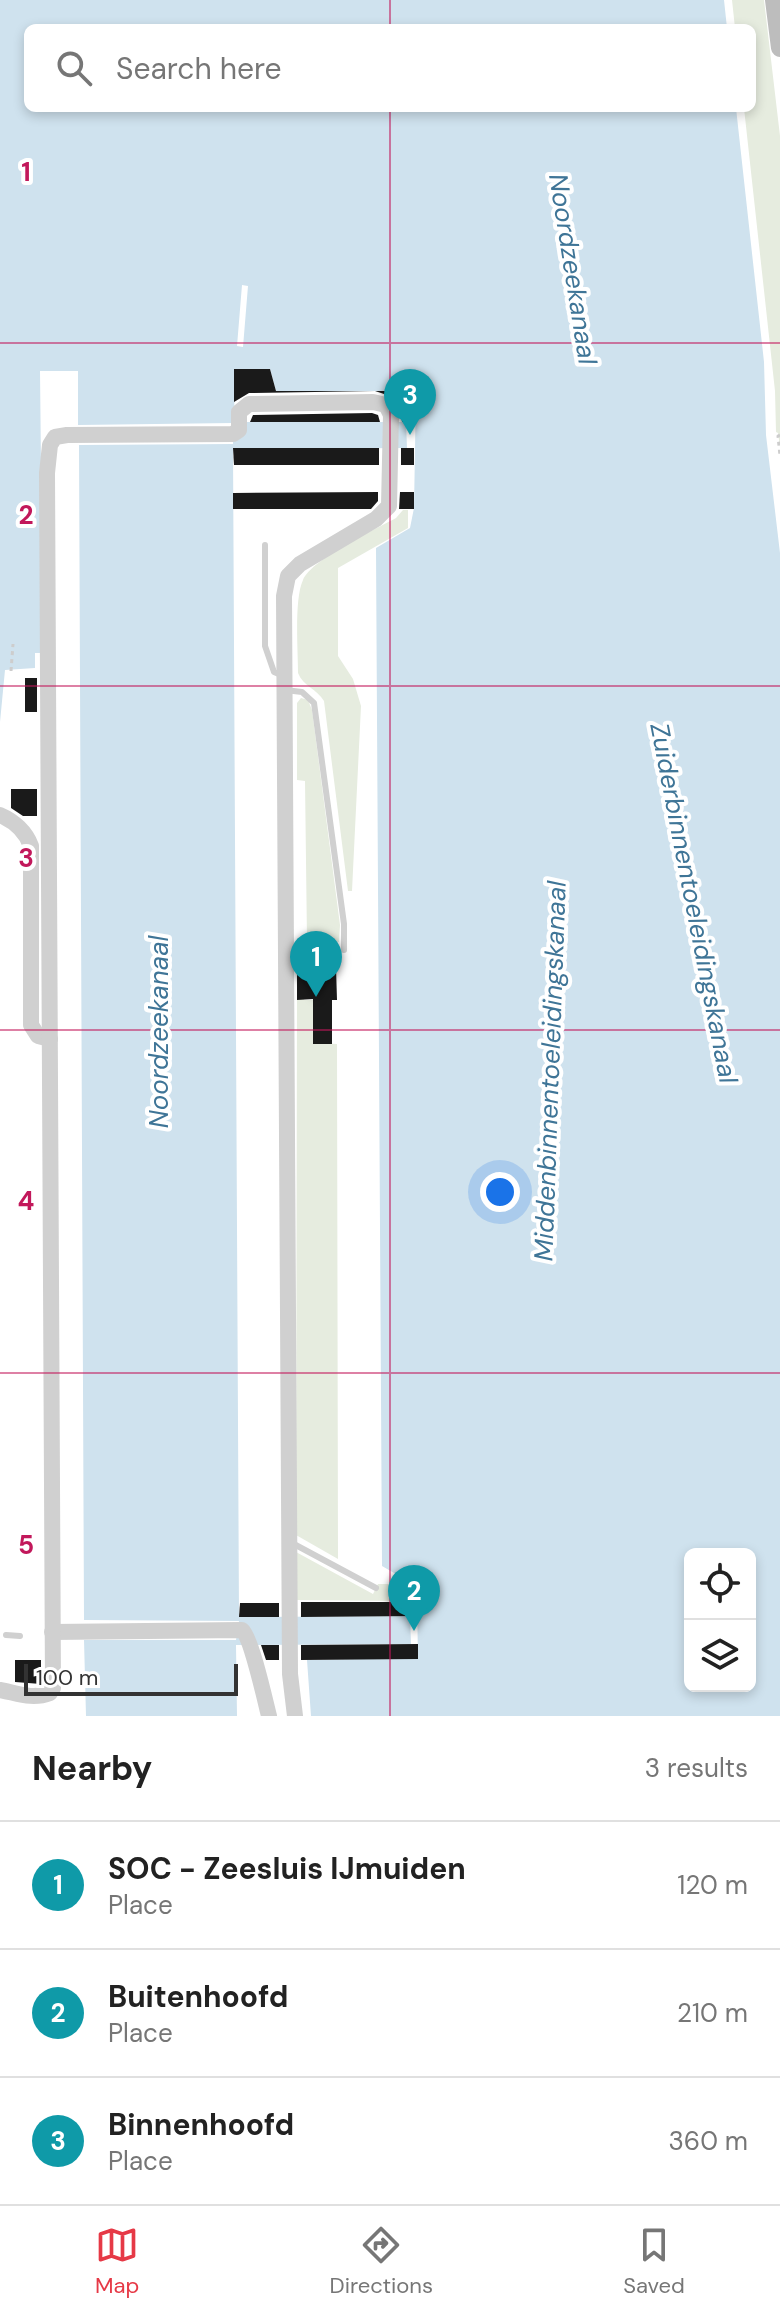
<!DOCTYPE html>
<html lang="en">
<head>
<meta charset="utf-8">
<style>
  :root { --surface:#fff; --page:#f6f6f6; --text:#222; --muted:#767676; --line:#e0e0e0; --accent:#e63946 }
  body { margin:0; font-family:"DM Sans",sans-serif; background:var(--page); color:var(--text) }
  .controls { position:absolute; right:24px; bottom:24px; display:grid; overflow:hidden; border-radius:12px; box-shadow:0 4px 12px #0003 }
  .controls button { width:72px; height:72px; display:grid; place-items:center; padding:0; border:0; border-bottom:2px solid var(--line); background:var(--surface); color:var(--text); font:40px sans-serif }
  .scale { position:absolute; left:24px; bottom:20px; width:214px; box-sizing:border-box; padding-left:8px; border:4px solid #333; border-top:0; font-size:22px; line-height:28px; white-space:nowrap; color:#333; -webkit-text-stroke:6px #fff; paint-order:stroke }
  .you { position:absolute; left:500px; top:1192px; width:28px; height:28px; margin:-20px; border:6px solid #fff; border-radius:50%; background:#1a73e8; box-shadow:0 0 0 12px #1a73e833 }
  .badge { display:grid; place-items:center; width:52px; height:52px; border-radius:50%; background:var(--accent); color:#fff; font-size:26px; font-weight:700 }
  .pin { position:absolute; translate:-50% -66px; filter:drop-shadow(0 2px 4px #0008) }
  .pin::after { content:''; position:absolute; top:42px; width:28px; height:24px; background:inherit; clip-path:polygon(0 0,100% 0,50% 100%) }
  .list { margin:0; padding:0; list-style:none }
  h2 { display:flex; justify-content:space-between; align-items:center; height:104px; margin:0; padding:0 32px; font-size:34px }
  h2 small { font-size:26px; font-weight:400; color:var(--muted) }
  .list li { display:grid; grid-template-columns:52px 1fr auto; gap:24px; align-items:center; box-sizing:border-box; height:128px; padding:0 32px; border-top:2px solid var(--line) }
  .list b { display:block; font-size:30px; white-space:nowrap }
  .list p { margin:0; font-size:26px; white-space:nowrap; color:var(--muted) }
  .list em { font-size:26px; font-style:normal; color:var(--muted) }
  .icon { flex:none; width:44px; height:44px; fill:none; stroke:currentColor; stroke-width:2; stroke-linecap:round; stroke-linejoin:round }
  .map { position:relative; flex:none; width:780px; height:1716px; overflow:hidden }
  .search { position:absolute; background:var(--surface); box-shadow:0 4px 12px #0003; left:24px; right:24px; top:24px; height:88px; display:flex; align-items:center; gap:20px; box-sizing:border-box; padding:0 28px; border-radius:12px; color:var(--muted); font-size:30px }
  .sheet { height:488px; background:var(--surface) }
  nav { display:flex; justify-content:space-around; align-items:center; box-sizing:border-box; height:112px; border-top:2px solid var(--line); background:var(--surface); font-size:22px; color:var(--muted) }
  nav a { display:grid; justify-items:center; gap:4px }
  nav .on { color:var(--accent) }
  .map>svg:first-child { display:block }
</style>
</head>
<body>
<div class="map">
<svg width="780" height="1716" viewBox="0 0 780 1716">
  <rect width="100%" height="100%" fill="#fff"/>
  <g fill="#e6ecdf">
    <path d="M732 0H764L780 136V447L778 433 776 432 775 391 744 108H752V28H735Z"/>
    <path d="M403 510H408V528L338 568V656L353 679 361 706 352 891H348L324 701C317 689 303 686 298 673 298 650 294 599 303 580 312 559 374 530 396 518Z"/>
    <path d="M301 698 308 700 312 710 340 925 339 942 307 941 305 781 297 780V703Z"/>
    <path d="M297 993H303L304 1000H314V1043L337 1044 338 1559 296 1535Z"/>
    <path d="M296 1552 373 1594 378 1584H401L405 1587 406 1601 296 1600Z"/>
  </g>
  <path fill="#cfe2ee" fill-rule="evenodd" d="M0 0H724L727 28H28V108H736L764 362 766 435 780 553V1716H311L307 1660 418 1658 417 1602H412L413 1584 382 1566 376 548 410 528 414 508 416 391H276L270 369H235L234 422H406L407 448 233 449 239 1617 410 1616 411 1644 236 1645 237 1716H86L84 1640H236L239 1621 84 1620 79 445 233 444V423L78 425V371H40L43 653H35V668L5 670 0 722ZM242 285 248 286 243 347 237 346ZM690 1554H750V1686H690Z"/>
  <g fill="#1a1a1a">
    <path d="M234 369H270L276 391H407L406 422H402L401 411 393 397 375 391 249 393 234 402Z"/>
    <path d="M372 413 378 415 380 422H250L253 415Z"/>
    <path d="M233 448H379V465H234Z"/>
    <rect x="401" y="448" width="13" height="17"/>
    <path d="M378 492V501L371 509H233V493Z"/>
    <path d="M400 492H414V509H399Z"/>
    <rect x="25" y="678" width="12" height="34"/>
    <path d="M11 789H37V816H23L11 808Z"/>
    <path d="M313 945H332V968L336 967 337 1000H332V1044H313V999L297 1000V968H313Z"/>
    <path d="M301 1602H417L418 1616 301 1617Z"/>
    <path d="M240 1603H279V1617H239Z"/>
    <path d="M418 1644V1659L301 1660V1645Z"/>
    <path d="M261 1645H279V1660H266Z"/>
    <path d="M15 1660H41V1684L15 1682Z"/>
  </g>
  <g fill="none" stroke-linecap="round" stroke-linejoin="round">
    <g stroke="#cdcdcd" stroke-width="3" stroke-dasharray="4 4" stroke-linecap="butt">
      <path d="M780 435 778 436 780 456"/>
      <path d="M11 671 13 644"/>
    </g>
    <g stroke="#d0d0d0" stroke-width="6">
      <path d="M265 545V646L274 672 281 675"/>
      <path d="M285 690 302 692 314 703 344 924V950"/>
      <path d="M292 1543 376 1588"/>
      <path d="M6 1635 20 1636"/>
    </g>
    <g stroke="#d0d0d0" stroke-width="16">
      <path d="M0 815C14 821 26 832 31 846V1025L38 1036 50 1039"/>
      <path d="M52 1632 242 1630C251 1637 265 1700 269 1716"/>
      <path d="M0 1690C17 1693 32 1700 50 1693L53 1688 47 473 50 445 55 437 67 435 233 434 239 430V412L249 404 373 402 386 405 391 415 389 506 376 519 300 564 288 576 284 596 290 1674 295 1716"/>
    </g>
    <path stroke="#bdbdbd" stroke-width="18" d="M774 0 780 48"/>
  </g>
  <path fill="none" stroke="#c2185b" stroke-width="2" stroke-opacity="0.55" d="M390 0V28M390 108V1716M0 343H780M0 686H780M0 1030H780M0 1373H780"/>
  <g text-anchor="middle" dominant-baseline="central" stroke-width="8" stroke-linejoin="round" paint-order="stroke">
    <g font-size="26" font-style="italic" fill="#3f7597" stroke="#fff">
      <text transform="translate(573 269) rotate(81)">Noordzeekanaal</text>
      <text transform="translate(694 903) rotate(79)">Zuiderbinnentoeleidingskanaal</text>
      <text transform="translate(159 1032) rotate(-90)">Noordzeekanaal</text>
      <text transform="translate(550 1071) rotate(-88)">Middenbinnentoeleidingskanaal</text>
    </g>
  </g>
  <g font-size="26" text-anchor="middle" font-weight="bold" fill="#c2185b" stroke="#fff" stroke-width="8" stroke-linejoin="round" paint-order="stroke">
    <text x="26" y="181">1</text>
    <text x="26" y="524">2</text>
    <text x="26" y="867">3</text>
    <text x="26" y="1210">4</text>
    <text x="26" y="1554">5</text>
  </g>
</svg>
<div class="controls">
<button><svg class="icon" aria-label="locate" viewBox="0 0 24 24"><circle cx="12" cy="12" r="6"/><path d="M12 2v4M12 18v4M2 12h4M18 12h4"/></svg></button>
<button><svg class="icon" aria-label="layers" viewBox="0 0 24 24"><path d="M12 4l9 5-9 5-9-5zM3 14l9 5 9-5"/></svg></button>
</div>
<div class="scale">100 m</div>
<div class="you"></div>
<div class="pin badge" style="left:316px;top:997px;background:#0f9aa8">1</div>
<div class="pin badge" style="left:414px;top:1631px;background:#0f9aa8">2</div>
<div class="pin badge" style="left:410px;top:435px;background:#0f9aa8">3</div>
<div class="search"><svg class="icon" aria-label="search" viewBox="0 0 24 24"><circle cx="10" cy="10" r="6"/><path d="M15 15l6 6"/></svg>Search here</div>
</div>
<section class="sheet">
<h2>Nearby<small>3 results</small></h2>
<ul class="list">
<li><span class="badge" style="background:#0f9aa8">1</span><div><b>SOC - Zeesluis IJmuiden</b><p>Place</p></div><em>120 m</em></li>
<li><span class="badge" style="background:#0f9aa8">2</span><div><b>Buitenhoofd</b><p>Place</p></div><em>210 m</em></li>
<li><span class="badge" style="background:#0f9aa8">3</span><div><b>Binnenhoofd</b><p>Place</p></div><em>360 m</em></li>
</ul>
</section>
<nav>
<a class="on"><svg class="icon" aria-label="map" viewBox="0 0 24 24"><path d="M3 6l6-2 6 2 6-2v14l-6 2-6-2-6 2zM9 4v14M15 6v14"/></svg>Map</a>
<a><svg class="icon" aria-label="directions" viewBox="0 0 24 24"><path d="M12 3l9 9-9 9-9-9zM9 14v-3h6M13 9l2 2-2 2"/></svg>Directions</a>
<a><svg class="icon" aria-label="saved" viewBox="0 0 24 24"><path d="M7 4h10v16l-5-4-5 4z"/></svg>Saved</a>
</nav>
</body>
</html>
